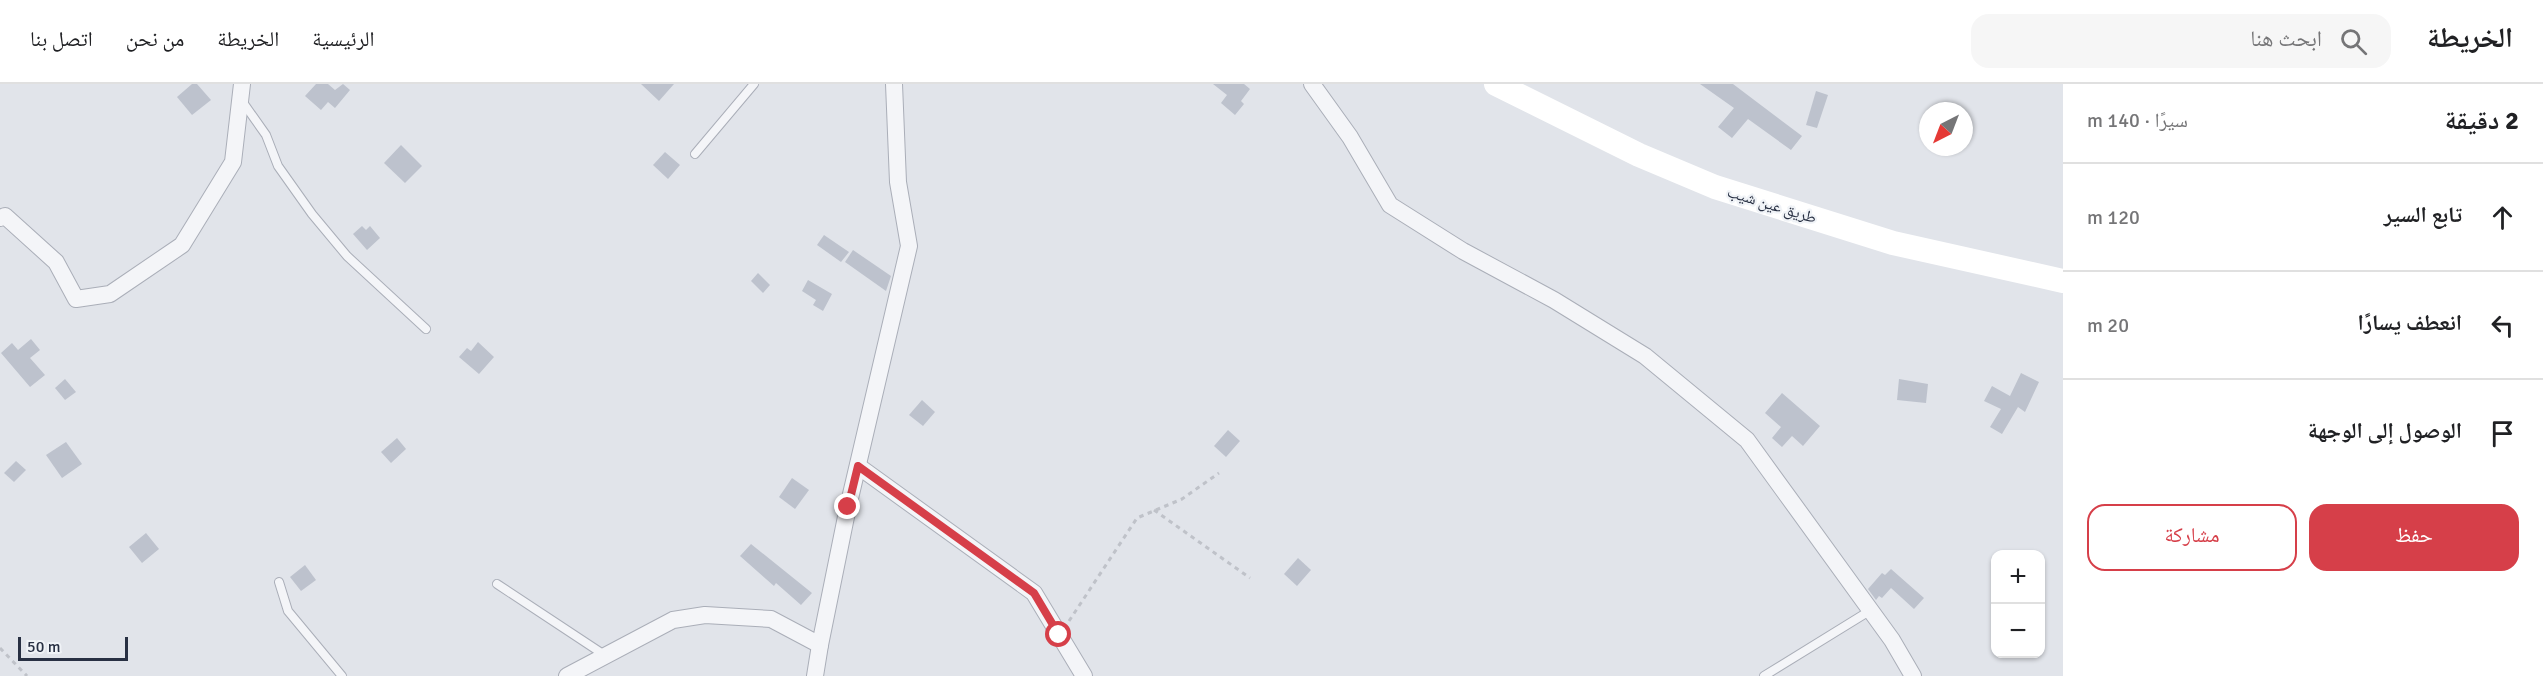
<!DOCTYPE html>
<html lang="ar">
<head>
<meta charset="utf-8">
<style>
  :root { --surface:#fff; --page:#f6f6f6; --text:#202124; --muted:#757577; --line:#e0e0e0; --accent:#d63f49 }
  body { margin:0; font-family:Signika,"Noto Naskh Arabic",sans-serif; background:var(--page); color:var(--text); direction:rtl }
  .controls { position:absolute; right:18px; bottom:18px; display:grid; overflow:hidden; border-radius:12px; box-shadow:0 2px 4px #0004 }
  .controls button { width:54px; height:54px; display:grid; place-items:center; padding:0; border:0; border-bottom:2px solid var(--line); background:var(--surface); color:var(--text); font:30px sans-serif }
  .compass { position:absolute; left:1919px; top:18px; width:54px; height:54px; border-radius:50%; background:var(--surface); box-shadow:0 2px 4px #0004; rotate:222deg }
  .scale { position:absolute; left:18px; bottom:15px; width:110px; box-sizing:border-box; padding-left:6px; border:3px solid #283043; border-top:0; font-size:16px; line-height:21px; white-space:nowrap; color:#283043; -webkit-text-stroke:4px #f0f3f7; paint-order:stroke }
  .stop { position:absolute; width:18px; height:18px; margin:-14px; border:4px solid #d63f49; border-radius:50%; background:#fff }
  .stop.end { background:#d63f49; border-color:#fff; box-shadow:0 2px 6px #0008 }
  .list { margin:0; padding:0; list-style:none }
  h2 { display:flex; justify-content:space-between; align-items:center; height:78px; margin:0; padding:0 24px; font-size:26px }
  h2 small { font-size:20px; font-weight:400; color:var(--muted) }
  .list li { display:grid; grid-template-columns:39px 1fr auto; gap:18px; align-items:center; box-sizing:border-box; height:108px; padding:0 24px; border-top:2px solid var(--line) }
  .list b { display:block; font-size:22px; white-space:nowrap }
  .list em { font-size:20px; font-style:normal; color:var(--muted) }
  .actions { display:flex; gap:12px; padding:18px 24px }
  .actions a { flex:1; padding:14px 0; border:2px solid var(--accent); border-radius:18px; text-align:center; font-size:21px; color:var(--accent) }
  .actions .main { background:var(--accent); color:#fff }
  .icon { flex:none; width:33px; height:33px; fill:none; stroke:currentColor; stroke-width:2; stroke-linecap:round; stroke-linejoin:round }
  .map { position:relative; flex:none; width:2063px; height:592px; overflow:hidden; direction:ltr }
  header { display:flex; align-items:center; gap:36px; box-sizing:border-box; height:84px; padding:0 30px; background:var(--surface); border-bottom:2px solid var(--line) }
  header strong { font-size:28px }
  nav { display:flex; gap:33px; margin-inline-start:auto; font-size:21px }
  .search { width:420px; height:54px; background:var(--page); display:flex; align-items:center; gap:15px; box-sizing:border-box; padding:0 21px; border-radius:18px; color:var(--muted); font-size:22px }
  main { display:flex }
  aside { flex:1; background:var(--surface) }
  .map>svg:first-child { display:block }
</style>
</head>
<body>
<header>
<strong>الخريطة</strong>
<div class="search"><svg class="icon" aria-label="search" viewBox="0 0 24 24"><circle cx="10" cy="10" r="6"/><path d="M15 15l6 6"/></svg>ابحث هنا</div>
<nav><a>الرئيسية</a><a>الخريطة</a><a>من نحن</a><a>اتصل بنا</a></nav>
</header>
<main>
<aside>
<h2>2 دقيقة<small>سيرًا · 140 m</small></h2>
<ul class="list">
<li><svg class="icon" aria-label="ahead" viewBox="0 0 24 24"><path d="M12 20V5M6 11l6-6 6 6"/></svg><div><b>تابع السير</b></div><em>120 m</em></li>
<li><svg class="icon" aria-label="left" viewBox="0 0 24 24"><path d="M17 20v-9H6M10 6l-5 5 5 5"/></svg><div><b>انعطف يسارًا</b></div><em>20 m</em></li>
<li><svg class="icon" aria-label="arrive" viewBox="0 0 24 24"><path d="M6 21V4h12l-3 4 3 4H6"/></svg><div><b>الوصول إلى الوجهة</b></div></li>
</ul>
<div class="actions"><a class="main">حفظ</a><a>مشاركة</a></div>
</aside>
<div class="map">
<svg width="2063" height="592" viewBox="0 0 2063 592">
  <rect width="100%" height="100%" fill="#e1e4ea"/>
  <g fill="#bdc2cd">
    <path d="M192 0H197L211 16 192 31 177 13Z"/>
    <path d="M316 0H328L335 6 343 0 350 6 335 24 328 18 321 26 305 12Z"/>
    <path d="M641 0H674L659 17Z"/>
    <path d="M1213 0H1244L1250 5 1241 17 1244 20 1235 31 1221 19 1227 11Z"/>
    <path d="M1700 0H1733L1802 52 1791 66 1748 35 1732 54 1718 43 1734 24Z"/>
    <path d="M1816 7 1828 11 1817 44 1806 41Z"/>
    <path d="M401 61 422 82 405 99 384 79Z"/>
    <path d="M665 68 680 81 668 95 653 81Z"/>
    <path d="M362 142 366 146 370 142 380 154 367 166 353 150Z"/>
    <path d="M824 151 849 168 841 178 817 161Z"/>
    <path d="M853 166 891 192 886 207 845 178Z"/>
    <path d="M758 189 770 201 763 209 751 197Z"/>
    <path d="M808 196 832 210 823 227 813 221 816 216 802 207Z"/>
    <path d="M31 255 40 266 30 274 45 291 30 303 1 269 12 259 18 266Z"/>
    <path d="M478 258 494 273 479 290 459 273 467 264 471 267Z"/>
    <path d="M2021 289 2039 298 2025 328 2018 323 2002 350 1990 343 2001 325 1984 317 1992 302 2010 312Z"/>
    <path d="M65 295 76 308 65 316 55 304Z"/>
    <path d="M1899 295 1928 300 1926 319 1897 316Z"/>
    <path d="M1782 309 1820 342 1803 362 1792 352 1782 363 1772 354 1781 343 1765 329Z"/>
    <path d="M922 316 935 328 923 342 909 331Z"/>
    <path d="M1228 346 1240 357 1226 373 1214 362Z"/>
    <path d="M397 354 406 365 391 379 381 368Z"/>
    <path d="M66 358 82 380 62 394 46 371Z"/>
    <path d="M16 377 26 386 14 398 4 389Z"/>
    <path d="M792 394 809 406 795 425 779 413Z"/>
    <path d="M146 449 159 465 142 479 129 463Z"/>
    <path d="M751 460 812 509 801 521 776 499 774 502 740 472Z"/>
    <path d="M1298 474 1311 486 1297 502 1284 490Z"/>
    <path d="M305 481 316 496 301 507 290 493Z"/>
    <path d="M1891 485 1924 514 1914 525 1891 504 1882 514 1879 512 1876 516 1868 505 1882 489 1885 491Z"/>
  </g>
  <g fill="none" stroke-linecap="round" stroke-linejoin="round">
    <defs>
      <g id="lane">
        <path d="M242 17 266 51 278 82 312 130 347 172 426 245"/>
        <path d="M695 70 754 0"/>
        <path d="M279 498 288 527 342 592"/>
        <path d="M497 500 606 572"/>
        <path d="M1764 592 1871 526"/>
      </g>
      <g id="street">
        <path d="M1312 0 1350 53 1390 121 1463 167 1554 216 1645 272 1747 356 1892 556 1913 592"/>
        <path d="M0 134 5 132 56 178 76 215 110 210 182 161 233 78 242 0"/>
        <path d="M858 382 1034 509 1084 592"/>
        <path d="M567 592 673 536 705 531 771 535 820 561 848 423 909 162 898 98 894 0"/>
        <path d="M815 592 820 561"/>
      </g>
    </defs>
    <use href="#lane" stroke="#aaaeb8" stroke-width="10"/>
    <use href="#street" stroke="#aaaeb8" stroke-width="18"/>
    <g stroke="#bfc2c9" stroke-width="3" stroke-dasharray="4.5 4.5" stroke-linecap="butt">
      <path d="M1154 426 1250 494"/>
      <path d="M1069 537 1137 434 1182 415 1219 389"/>
      <path d="M0 564 27 592"/>
    </g>
    <use href="#lane" stroke="#f4f5f8" stroke-width="8"/>
    <use href="#street" stroke="#f4f5f8" stroke-width="16"/>
    <path stroke="#fff" stroke-width="24" d="M1496 0 1639 71 1715 103 1893 159 2063 197"/>
  </g>
  <g fill="none" stroke-linecap="round" stroke-linejoin="round">
    <path stroke="#d63f49" stroke-width="8" d="M848 423 858 382 1034 509 1059 551"/>
  </g>
  <g text-anchor="middle" dominant-baseline="central" stroke-width="4.5" stroke-linejoin="round" paint-order="stroke">
    <g font-size="16" fill="#283043" stroke="#f0f3f7">
      <text transform="translate(1772 121) rotate(17)">طريق عين شيب</text>
    </g>
  </g>
</svg>
<div class="controls">
<button>+</button>
<button>−</button>
</div>
<svg class="compass" viewBox="-18 -18 36 36"><path d="M0-13l5 13h-10z" fill="#e53935"/><path d="M0 13l5-13h-10z" fill="#757577"/></svg>
<div class="scale">50 m</div>
<div class="stop" style="left:1059px;top:551px"></div>
<div class="stop end" style="left:848px;top:423px"></div>
</div>
</main>
</body>
</html>
